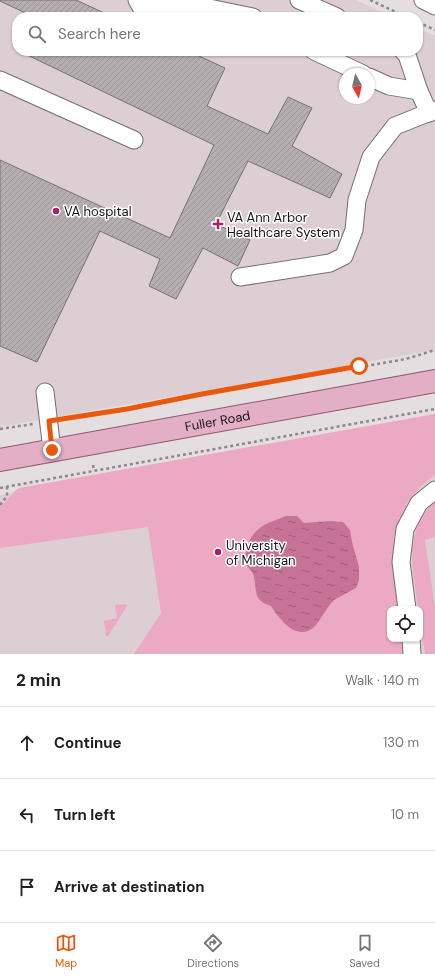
<!DOCTYPE html>
<html lang="en">
<head>
<meta charset="utf-8">
<style>
  :root { --surface:#fff; --page:#f6f6f6; --text:#202124; --muted:#757577; --line:#e0e0e0; --accent:#ea580c }
  body { margin:0; font-family:"DM Sans",sans-serif; background:var(--page); color:var(--text) }
  .controls { position:absolute; right:12px; bottom:12px; display:grid; overflow:hidden; border-radius:8px; box-shadow:0 1px 3px #0004 }
  .controls button { width:36px; height:36px; display:grid; place-items:center; padding:0; border:0; border-bottom:1px solid var(--line); background:var(--surface); color:var(--text); font:20px sans-serif }
  .compass { position:absolute; left:339px; top:68px; width:36px; height:36px; border-radius:50%; background:var(--surface); box-shadow:0 1px 3px #0004; rotate:172deg }
  .stop { position:absolute; width:12px; height:12px; margin:-9px; border:3px solid #ea580c; border-radius:50%; background:#fff }
  .stop.end { background:#ea580c; border-color:#fff; box-shadow:0 1px 4px #0008 }
  .list { margin:0; padding:0; list-style:none }
  h2 { display:flex; justify-content:space-between; align-items:center; height:52px; margin:0; padding:0 16px; font-size:17px }
  h2 small { font-size:13px; font-weight:400; color:var(--muted) }
  .list li { display:grid; grid-template-columns:26px 1fr auto; gap:12px; align-items:center; box-sizing:border-box; height:72px; padding:0 16px; border-top:1px solid var(--line) }
  .list b { display:block; font-size:15px; white-space:nowrap }
  .list em { font-size:13px; font-style:normal; color:var(--muted) }
  .icon { flex:none; width:22px; height:22px; fill:none; stroke:currentColor; stroke-width:2; stroke-linecap:round; stroke-linejoin:round }
  .map { position:relative; flex:none; width:435px; height:654px; overflow:hidden }
  .search { position:absolute; background:var(--surface); box-shadow:0 1px 3px #0004; left:12px; right:12px; top:12px; height:44px; display:flex; align-items:center; gap:10px; box-sizing:border-box; padding:0 14px; border-radius:16px; color:var(--muted); font-size:15px }
  .sheet { height:268px; background:var(--surface) }
  nav { display:flex; justify-content:space-around; align-items:center; box-sizing:border-box; height:56px; border-top:1px solid var(--line); background:var(--surface); font-size:11px; color:var(--muted) }
  nav a { display:grid; justify-items:center; gap:2px }
  nav .on { color:var(--accent) }
  .map>svg:first-child { display:block }
</style>
</head>
<body>
<div class="map">
<svg width="435" height="654" viewBox="0 0 435 654">
  <defs>
    <pattern id="water-ripples" width="26" height="14" patternUnits="userSpaceOnUse"><rect width="26" height="14" fill="#c67397"/><path d="M2 4q2-2 4 0t4 0M15 11q2-2 4 0t4 0" fill="none" stroke="#a05d7a"/></pattern>
    <pattern id="building-hatch" width="6" height="6" patternUnits="userSpaceOnUse"><rect width="6" height="6" fill="#b5aeb0"/><path d="M-1 1l2-2M0 6l6-6M5 7l2-2" fill="none" stroke="#9b9596"/></pattern>
  </defs>
  <rect width="100%" height="100%" fill="#e5dee1"/>
  <g fill="#ddced4" fill-rule="evenodd">
    <path d="M0 0H356L393 17H17V51H418V28L435 36V350L0 427ZM345 74H369V98H345Z"/>
    <path d="M435 419V654H0V495ZM390 609H420V639H390Z"/>
  </g>
  <g fill="#eba9c4">
    <path d="M435 414V475L421 486 407 503 395 533 393 549 400 609H390V639H404L406 654H134L161 613 148 527 0 548V507C7 501 11 493 19 488Z"/>
    <path d="M435 501V537L425 540 435 607V654H425L420 624V609H418C413 568 402 534 435 501Z"/>
    <path d="M126 604 127 606 108 636H106L104 621 117 618 115 605Z"/>
  </g>
  <path fill="url(#water-ripples)" d="M286 516H297L304 523 331 521 343 522 350 530 352 542 359 567V580L356 588C354 589 336 599 334 600 327 607 322 617 316 625 298 644 280 620 271 606 253 600 257 592 254 577 253 570 247 569 246 562 245 557 246 551 247 547 254 525 268 524 286 516Z"/>
  <g fill="url(#building-hatch)" stroke="#777173">
    <path d="M0 0H76L113 17H34L0 1Z"/>
    <path d="M19 51H188L225 68 207 106 268 134 288 97 312 108 292 146 342 174 330 198 248 161 216 224 250 240 238 266 203 248 176 299 149 286 160 259 100 231 37 362 0 346V160L170 238 214 145Z"/>
  </g>
  <g fill="none" stroke-linecap="round" stroke-linejoin="round">
    <defs>
      <g id="minor">
        <path d="M137 0 141 7 165 8 199 6 253 17"/>
        <path d="M299 0 337 17"/>
        <path d="M423 0 435 6"/>
        <path d="M314 51 363 74"/>
        <path d="M403 51 407 55 419 91 429 113"/>
        <path d="M369 77 389 86 419 91"/>
        <path d="M0 80 134 140"/>
        <path d="M240 277 330 263 344 256 354 230 357 200 371 157 395 126 435 110"/>
        <path d="M45 392 52 450"/>
        <path d="M407 609 401 562 405 529 419 503 435 490"/>
        <path d="M411 639 412 654"/>
      </g>
      <g id="major">
        <path id="s1" d="M0 460 435 381"/>
      </g>
    </defs>
    <use href="#minor" stroke="#746e70" stroke-width="19"/>
    <use href="#major" stroke="#8f566f" stroke-width="24"/>
    <g stroke="#8c8789" stroke-width="2.5" stroke-dasharray="3 3" stroke-linecap="butt">
      <path d="M370 0 407 17"/>
      <path d="M418 22 435 30"/>
      <path d="M84 415 85 421"/>
      <path d="M64 419 127 409 202 394 406 359 435 350"/>
      <path d="M0 429 33 424"/>
      <path d="M93 465 94 471"/>
      <path d="M0 488 435 409"/>
      <path d="M0 505 7 496V487"/>
    </g>
    <use href="#minor" stroke="#fff" stroke-width="17"/>
    <use href="#major" stroke="#e3afc6" stroke-width="22"/>
  </g>
  <g fill="none" stroke-linecap="round" stroke-linejoin="round">
    <path stroke="#ea580c" stroke-width="5" d="M52 450 49 421 127 409 202 394 359 366"/>
  </g>
  <g fill="#a7216a" stroke="#fff" stroke-width="1.5">
    <circle cx="56" cy="211" r="4"/>
    <path d="M216 218h4v4h4v4h-4v4h-4v-4h-4v-4h4z"/>
    <circle cx="218" cy="552" r="4"/>
  </g>
  <g text-anchor="middle" dominant-baseline="central" stroke-width="3" stroke-linejoin="round" paint-order="stroke">
    <g font-size="13" fill="#171415" stroke="#fff" text-anchor="start">
      <text x="64" y="211">VA hospital</text>
      <text x="227" y="217">VA Ann Arbor<tspan x="227" dy="15">Healthcare System</tspan></text>
      <text x="226" y="545">University<tspan x="226" dy="15">of Michigan</tspan></text>
    </g>
    <g font-size="13" fill="#171415" stroke="#fff">
      <text stroke="none"><textPath href="#s1" startOffset="221">Fuller Road</textPath></text>
    </g>
  </g>
</svg>
<div class="controls">
<button><svg class="icon" aria-label="locate" viewBox="0 0 24 24"><circle cx="12" cy="12" r="6"/><path d="M12 2v4M12 18v4M2 12h4M18 12h4"/></svg></button>
</div>
<svg class="compass" viewBox="-18 -18 36 36"><path d="M0-13l5 13h-10z" fill="#e53935"/><path d="M0 13l5-13h-10z" fill="#757577"/></svg>
<div class="stop" style="left:359px;top:366px"></div>
<div class="stop end" style="left:52px;top:450px"></div>
<div class="search"><svg class="icon" aria-label="search" viewBox="0 0 24 24"><circle cx="10" cy="10" r="6"/><path d="M15 15l6 6"/></svg>Search here</div>
</div>
<section class="sheet">
<h2>2 min<small>Walk · 140 m</small></h2>
<ul class="list">
<li><svg class="icon" aria-label="ahead" viewBox="0 0 24 24"><path d="M12 20V5M6 11l6-6 6 6"/></svg><div><b>Continue</b></div><em>130 m</em></li>
<li><svg class="icon" aria-label="left" viewBox="0 0 24 24"><path d="M17 20v-9H6M10 6l-5 5 5 5"/></svg><div><b>Turn left</b></div><em>10 m</em></li>
<li><svg class="icon" aria-label="arrive" viewBox="0 0 24 24"><path d="M6 21V4h12l-3 4 3 4H6"/></svg><div><b>Arrive at destination</b></div></li>
</ul>
</section>
<nav>
<a class="on"><svg class="icon" aria-label="map" viewBox="0 0 24 24"><path d="M3 6l6-2 6 2 6-2v14l-6 2-6-2-6 2zM9 4v14M15 6v14"/></svg>Map</a>
<a><svg class="icon" aria-label="directions" viewBox="0 0 24 24"><path d="M12 3l9 9-9 9-9-9zM9 14v-3h6M13 9l2 2-2 2"/></svg>Directions</a>
<a><svg class="icon" aria-label="saved" viewBox="0 0 24 24"><path d="M7 4h10v16l-5-4-5 4z"/></svg>Saved</a>
</nav>
</body>
</html>
